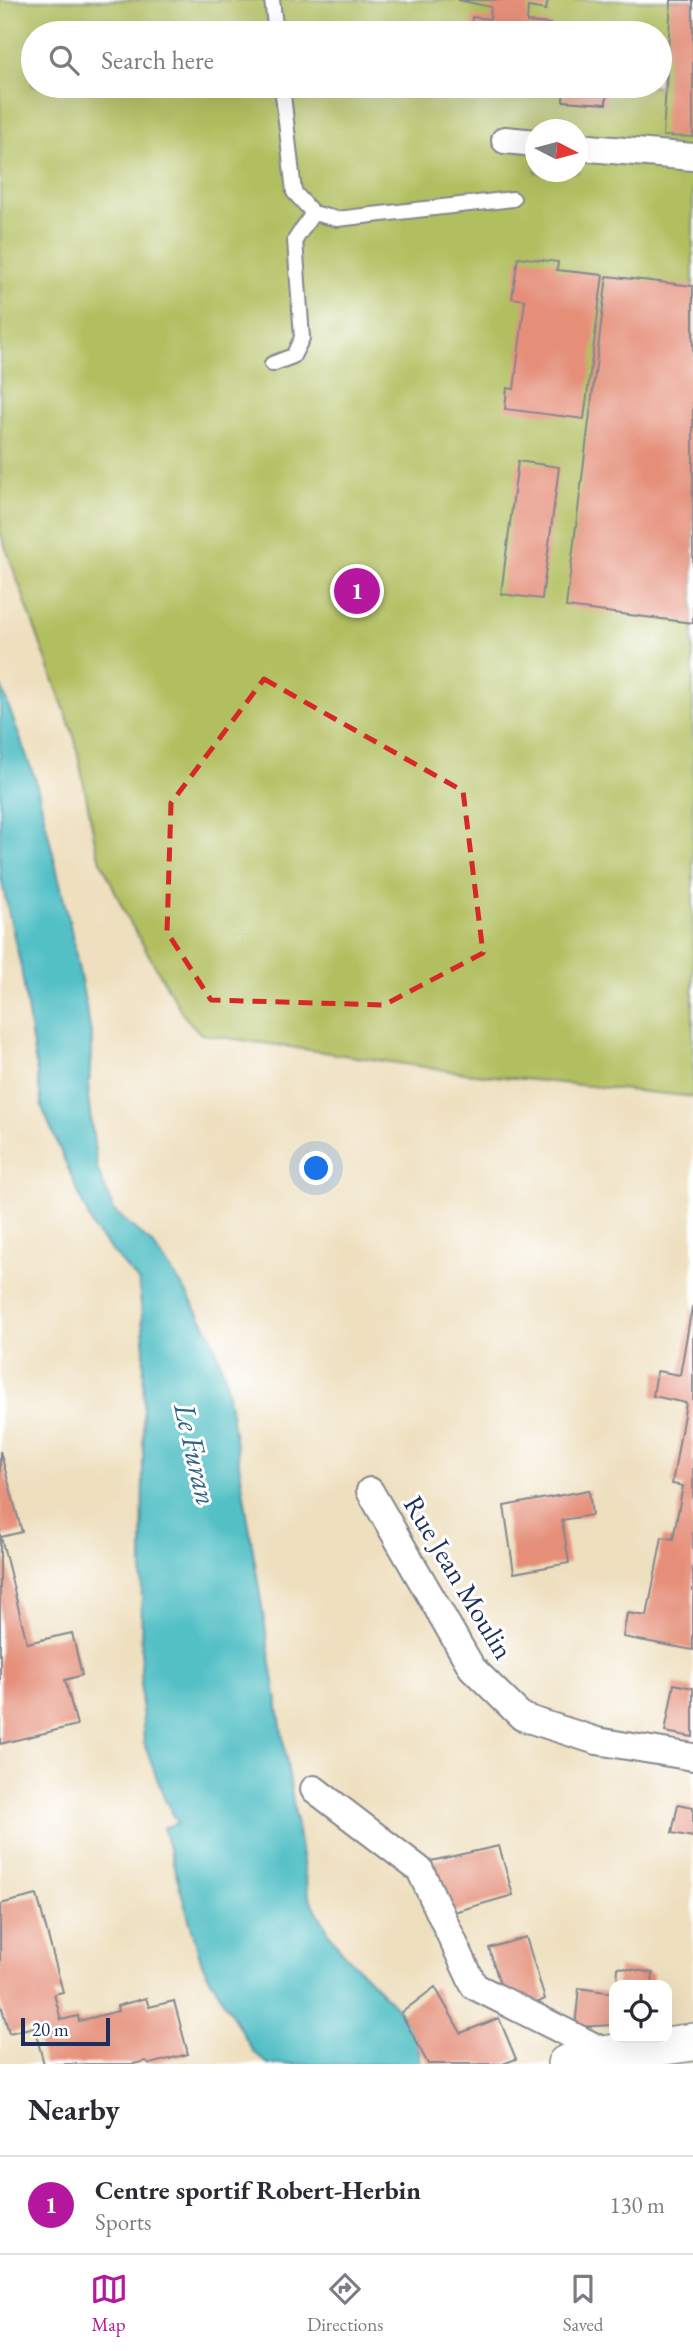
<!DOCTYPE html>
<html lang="en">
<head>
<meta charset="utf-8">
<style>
  :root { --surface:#fff; --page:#f2f2f3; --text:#2b2b33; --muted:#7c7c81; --line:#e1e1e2; --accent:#b5179e }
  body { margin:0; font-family:"EB Garamond",serif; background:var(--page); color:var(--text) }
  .controls { position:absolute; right:21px; bottom:21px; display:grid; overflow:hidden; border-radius:14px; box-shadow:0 7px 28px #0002 }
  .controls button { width:63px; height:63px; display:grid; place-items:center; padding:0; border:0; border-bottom:2px solid var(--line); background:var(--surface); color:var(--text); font:35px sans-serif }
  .compass { position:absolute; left:525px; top:119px; width:63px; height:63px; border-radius:50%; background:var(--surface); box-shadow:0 7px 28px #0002; rotate:96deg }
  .scale { position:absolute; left:21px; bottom:18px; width:89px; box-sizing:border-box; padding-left:7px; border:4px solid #1b2f5e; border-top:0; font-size:19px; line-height:24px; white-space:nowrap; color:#1b2f5e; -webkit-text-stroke:5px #fff; paint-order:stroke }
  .you { position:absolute; left:317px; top:1169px; width:24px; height:24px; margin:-18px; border:5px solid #fff; border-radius:50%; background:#1a73e8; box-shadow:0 0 0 10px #1a73e833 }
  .badge { display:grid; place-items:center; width:46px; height:46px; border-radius:50%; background:var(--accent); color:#fff; font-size:23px; font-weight:700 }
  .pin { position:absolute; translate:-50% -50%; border:4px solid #fff; box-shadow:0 2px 7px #0006 }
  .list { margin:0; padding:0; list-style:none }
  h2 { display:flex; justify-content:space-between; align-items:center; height:91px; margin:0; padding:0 28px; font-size:30px }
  h2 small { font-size:23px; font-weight:400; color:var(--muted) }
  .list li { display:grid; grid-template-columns:46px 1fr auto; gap:21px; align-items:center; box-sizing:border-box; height:98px; padding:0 28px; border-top:2px solid var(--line) }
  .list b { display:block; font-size:26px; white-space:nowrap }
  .list p { margin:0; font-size:23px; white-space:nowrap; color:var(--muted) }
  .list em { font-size:23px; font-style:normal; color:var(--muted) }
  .icon { flex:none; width:38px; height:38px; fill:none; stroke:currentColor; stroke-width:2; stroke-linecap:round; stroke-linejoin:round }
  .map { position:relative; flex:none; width:693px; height:2064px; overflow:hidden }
  .search { position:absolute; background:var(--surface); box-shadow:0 7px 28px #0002; left:21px; right:21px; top:21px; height:77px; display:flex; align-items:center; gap:18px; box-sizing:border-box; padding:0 24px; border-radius:38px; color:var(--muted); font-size:26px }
  .sheet { height:189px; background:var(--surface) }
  nav { display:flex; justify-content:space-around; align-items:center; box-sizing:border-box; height:98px; border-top:2px solid var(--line); background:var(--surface); font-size:19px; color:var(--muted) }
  nav a { display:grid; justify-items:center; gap:4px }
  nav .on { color:var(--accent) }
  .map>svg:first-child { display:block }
</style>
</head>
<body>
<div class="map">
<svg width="693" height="2064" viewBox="0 0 693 2064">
  <rect width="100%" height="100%" fill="#fff"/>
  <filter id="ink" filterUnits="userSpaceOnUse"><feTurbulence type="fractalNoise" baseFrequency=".0143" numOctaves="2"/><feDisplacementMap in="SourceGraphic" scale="14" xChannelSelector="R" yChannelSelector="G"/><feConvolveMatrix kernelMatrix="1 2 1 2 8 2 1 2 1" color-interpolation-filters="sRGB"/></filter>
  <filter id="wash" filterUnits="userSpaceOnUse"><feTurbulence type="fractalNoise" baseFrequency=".00686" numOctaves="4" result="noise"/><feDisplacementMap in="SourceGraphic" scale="28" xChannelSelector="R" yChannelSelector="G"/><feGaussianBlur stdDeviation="1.57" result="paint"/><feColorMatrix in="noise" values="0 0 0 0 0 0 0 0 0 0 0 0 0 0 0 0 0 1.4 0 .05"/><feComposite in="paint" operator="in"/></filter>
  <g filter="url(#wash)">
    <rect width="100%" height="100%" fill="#eedfbe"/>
    <path fill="#b2bf61" stroke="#667760" stroke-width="2" fill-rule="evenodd" d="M0 0H693V1097L465 1073 201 1034 184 1016 127 917 97 852 75 739 0 532ZM33 33H660V86H33ZM536 130H578V172H536Z"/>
    <path fill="#52c0c6" stroke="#367892" stroke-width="2" d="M0 683 36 782 71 930 92 1038 88 1098 97 1168 114 1211 153 1245 183 1287 210 1333 225 1376 308 1895C319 1913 328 1935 342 1951 370 1984 420 2017 420 2064H268L253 2051 202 1964 163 1828 178 1823 165 1800 144 1743 141 1690 144 1340 139 1282 94 1230 42 1107 21 967 0 874Z"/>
    <g id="blocks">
      <g fill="#e58f79">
        <path d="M458 0H548L546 10 528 7 527 22 550 24 549 33H471L472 17 490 19 491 7Z"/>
        <path d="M671 0H693V137L663 136Z"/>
        <path d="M564 86H607L606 104 563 101Z"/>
        <path d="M518 257 558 262 557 270 603 275 584 419 505 409 507 388 514 389 525 300 512 298Z"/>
        <path d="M607 276 693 286V623L566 607Z"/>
        <path d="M518 461 559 467 542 599 501 594Z"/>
        <path d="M692 1307H693V1650L623 1637 627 1613 647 1616 662 1537 673 1539 683 1486 672 1484 686 1403 653 1396 657 1371 680 1375Z"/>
        <path d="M0 1451 22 1532 1 1537 27 1643 72 1633 82 1675 65 1680 77 1725 0 1744Z"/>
        <path d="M589 1490 592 1515 562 1520 569 1563 514 1573 504 1506Z"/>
        <path d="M674 1684 693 1688V1737L665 1732Z"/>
        <path d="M678 1804 693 1807V1837L672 1833Z"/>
        <path d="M499 1846 513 1895 454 1912 431 1861Z"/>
        <path d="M37 1895 63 1992 54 1994 61 2020 78 2016 79 2021 118 2011 117 2006 146 1998 149 2007 174 2001 188 2054 150 2064 146 2061 134 2064H44L34 2027 9 2033 0 2001V1904Z"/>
        <path d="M526 1937 545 1999 533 2005 502 1991 489 1948Z"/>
        <path d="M618 1967 653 1973 652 1985H617Z"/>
        <path d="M435 1987 461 2033 499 2018 516 2059 503 2064H428L401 2013Z"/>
        <path d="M579 1988 614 1993V2025L575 2027Z"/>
      </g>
    </g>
  </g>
  <g filter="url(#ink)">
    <use href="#blocks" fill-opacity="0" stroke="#84878e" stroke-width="2"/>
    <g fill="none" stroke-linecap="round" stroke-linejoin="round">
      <defs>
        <g id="lane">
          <path d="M272 0 276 33"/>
          <path d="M282 86 294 192 313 213 337 219 513 199"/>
          <path d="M272 364 293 356 302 338 295 240 313 213"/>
        </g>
        <g id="street">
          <path d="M505 140 536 143"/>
          <path d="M578 147 693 157"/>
          <path d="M370 1491 472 1668 522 1717 597 1741 693 1757"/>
          <path d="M314 1789 420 1870 474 1986 609 2054"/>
        </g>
        <path id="secondary" d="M566 2064 609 2054 693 2042"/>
      </defs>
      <use href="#lane" stroke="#84878e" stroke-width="18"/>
      <use href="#street" stroke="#84878e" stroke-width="30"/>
      <use href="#secondary" stroke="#84878e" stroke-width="40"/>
      <use href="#lane" stroke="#fff" stroke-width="14"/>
      <use href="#street" stroke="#fff" stroke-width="26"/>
      <use href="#secondary" stroke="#fff" stroke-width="37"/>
    </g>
  </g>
  <path fill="none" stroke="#d62828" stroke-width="5" stroke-dasharray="14 9" stroke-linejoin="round" d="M264 679 463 791 483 953 384 1005 211 1000 167 932 171 803Z"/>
  <g text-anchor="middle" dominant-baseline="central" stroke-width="6" stroke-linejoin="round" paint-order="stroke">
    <g font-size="28" fill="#1b2f5e" stroke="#fff">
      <text transform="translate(459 1577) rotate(59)">Rue Jean Moulin</text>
    </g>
    <g font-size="30" font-style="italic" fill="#2e6282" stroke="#fff">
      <text transform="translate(196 1454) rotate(77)">Le Furan</text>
    </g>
  </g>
</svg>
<div class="controls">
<button><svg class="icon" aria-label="locate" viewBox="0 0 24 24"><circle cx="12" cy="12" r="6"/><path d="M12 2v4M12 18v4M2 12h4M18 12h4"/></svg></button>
</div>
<svg class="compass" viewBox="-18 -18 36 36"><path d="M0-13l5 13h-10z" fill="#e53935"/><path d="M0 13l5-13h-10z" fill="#7c7c81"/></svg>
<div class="scale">20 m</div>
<div class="you"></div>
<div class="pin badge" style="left:357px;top:591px">1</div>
<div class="search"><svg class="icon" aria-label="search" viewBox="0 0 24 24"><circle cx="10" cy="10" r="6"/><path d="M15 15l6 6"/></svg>Search here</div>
</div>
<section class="sheet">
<h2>Nearby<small></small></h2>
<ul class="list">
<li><span class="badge">1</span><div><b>Centre sportif Robert-Herbin</b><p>Sports</p></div><em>130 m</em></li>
</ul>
</section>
<nav>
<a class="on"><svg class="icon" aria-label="map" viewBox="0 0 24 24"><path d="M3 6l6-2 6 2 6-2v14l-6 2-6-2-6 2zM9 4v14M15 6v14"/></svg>Map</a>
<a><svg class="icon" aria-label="directions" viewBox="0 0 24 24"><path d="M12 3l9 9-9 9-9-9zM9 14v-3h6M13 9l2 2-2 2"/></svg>Directions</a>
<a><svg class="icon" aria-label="saved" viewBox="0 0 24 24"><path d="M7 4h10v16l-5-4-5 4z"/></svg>Saved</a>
</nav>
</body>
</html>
